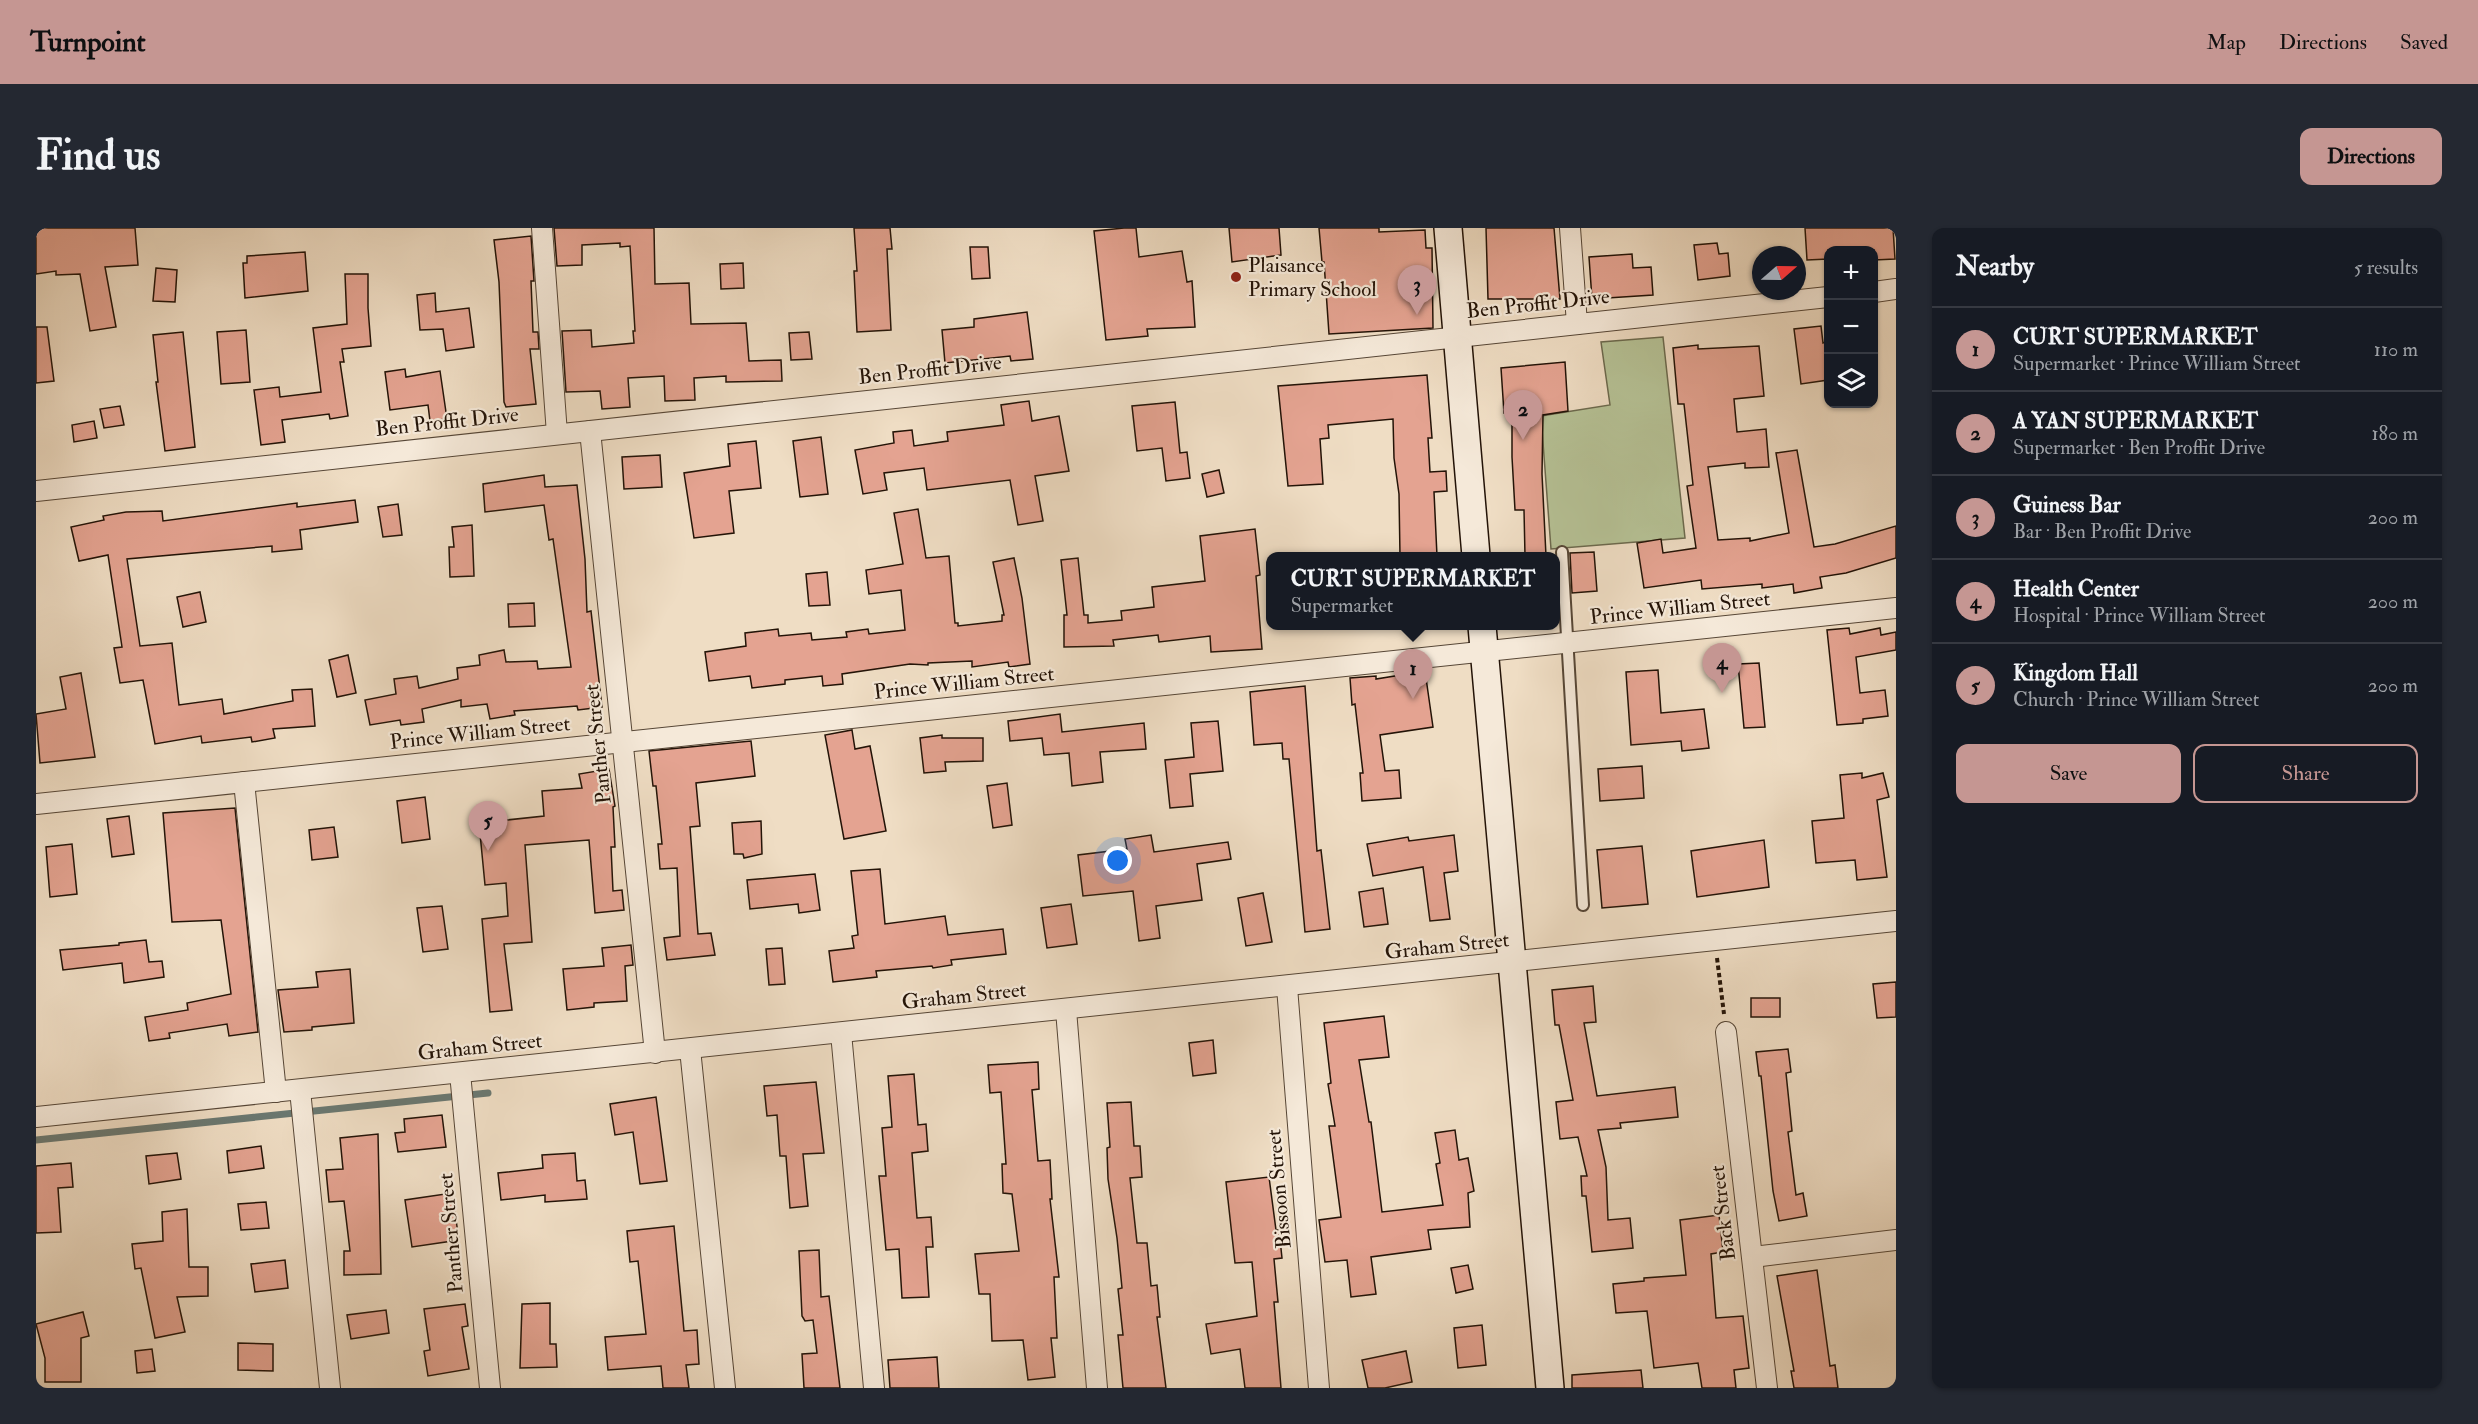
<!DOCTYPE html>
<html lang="en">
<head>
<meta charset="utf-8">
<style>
  :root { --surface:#171b24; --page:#242831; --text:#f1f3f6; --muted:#9ea1a6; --line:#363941; --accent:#c59692 }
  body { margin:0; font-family:"IM FELL Double Pica",serif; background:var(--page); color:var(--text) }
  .controls { position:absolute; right:18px; top:18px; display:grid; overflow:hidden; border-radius:12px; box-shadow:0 2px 4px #0004 }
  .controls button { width:54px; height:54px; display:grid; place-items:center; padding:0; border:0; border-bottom:2px solid var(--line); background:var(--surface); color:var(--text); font:30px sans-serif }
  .compass { position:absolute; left:1716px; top:18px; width:54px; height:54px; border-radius:50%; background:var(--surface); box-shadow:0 2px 4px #0004; rotate:70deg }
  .you { position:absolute; left:1082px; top:633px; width:21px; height:21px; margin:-15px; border:4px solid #fff; border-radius:50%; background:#1a73e8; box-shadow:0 0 0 9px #1a73e833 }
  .badge { display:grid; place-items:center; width:39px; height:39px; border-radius:50%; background:var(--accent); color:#111; font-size:20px; font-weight:700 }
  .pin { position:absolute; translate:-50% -50px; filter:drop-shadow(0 2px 3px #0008) }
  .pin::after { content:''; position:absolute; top:32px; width:21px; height:18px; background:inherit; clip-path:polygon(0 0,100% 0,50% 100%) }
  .popup { position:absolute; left:1230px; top:324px; width:294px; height:78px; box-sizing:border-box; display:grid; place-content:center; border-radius:12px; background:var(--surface); filter:drop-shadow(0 2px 4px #0005); font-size:20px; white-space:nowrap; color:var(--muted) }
  .popup b { font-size:22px; color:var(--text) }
  .popup::after { content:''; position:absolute; left:50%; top:100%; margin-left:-12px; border:12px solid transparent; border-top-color:var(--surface) }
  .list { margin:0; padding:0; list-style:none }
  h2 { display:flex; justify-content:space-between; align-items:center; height:78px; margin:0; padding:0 24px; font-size:26px }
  h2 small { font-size:20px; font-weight:400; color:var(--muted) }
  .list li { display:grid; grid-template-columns:39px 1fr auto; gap:18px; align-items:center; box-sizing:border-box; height:84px; padding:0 24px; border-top:2px solid var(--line) }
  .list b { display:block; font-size:22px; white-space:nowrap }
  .list p { margin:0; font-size:20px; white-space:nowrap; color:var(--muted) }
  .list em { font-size:20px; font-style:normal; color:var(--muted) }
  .actions { display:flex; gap:12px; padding:18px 24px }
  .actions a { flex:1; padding:14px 0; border:2px solid var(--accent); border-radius:12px; text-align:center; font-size:21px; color:var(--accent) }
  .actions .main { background:var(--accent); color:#111 }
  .icon { flex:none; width:33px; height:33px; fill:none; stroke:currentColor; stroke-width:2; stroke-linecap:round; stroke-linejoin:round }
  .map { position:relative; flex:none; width:1860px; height:1160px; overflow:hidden; border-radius:12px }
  header { display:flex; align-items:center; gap:36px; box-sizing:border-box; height:84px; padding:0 30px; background:var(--accent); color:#111 }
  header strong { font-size:28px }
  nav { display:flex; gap:33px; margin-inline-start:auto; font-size:21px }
  .intro { display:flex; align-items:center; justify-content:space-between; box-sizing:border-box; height:144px; padding:0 36px }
  h1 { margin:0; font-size:42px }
  .button { padding:15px 27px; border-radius:12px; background:var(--accent); color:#111; font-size:21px; font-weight:700 }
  main { display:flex; gap:36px; padding:0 36px }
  aside { flex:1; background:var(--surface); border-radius:12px; box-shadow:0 2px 4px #0004 }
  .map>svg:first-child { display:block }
</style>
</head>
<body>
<header>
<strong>Turnpoint</strong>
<nav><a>Map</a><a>Directions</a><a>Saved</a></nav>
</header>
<div class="intro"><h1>Find us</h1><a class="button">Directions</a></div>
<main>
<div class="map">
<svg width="1860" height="1160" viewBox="0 0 1860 1160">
  <rect width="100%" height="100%" fill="#efddc4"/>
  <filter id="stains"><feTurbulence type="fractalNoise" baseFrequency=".00333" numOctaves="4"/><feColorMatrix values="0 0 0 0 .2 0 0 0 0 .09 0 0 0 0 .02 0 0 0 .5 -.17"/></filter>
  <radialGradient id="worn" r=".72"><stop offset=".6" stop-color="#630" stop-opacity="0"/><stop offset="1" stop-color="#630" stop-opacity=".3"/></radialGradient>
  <path fill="#b6c296" stroke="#6c6a4e" stroke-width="1.5" d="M1627 109 1649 310 1515 321 1505 188 1574 177 1565 114Z"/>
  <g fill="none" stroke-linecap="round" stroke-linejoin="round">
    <path stroke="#6a7871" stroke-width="7" d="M0 912 452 865"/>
  </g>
  <g fill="#e4a391" stroke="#231307" stroke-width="1.5">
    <path d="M0 0H99L102 37 69 39 80 99 54 103 44 46 20 47V43L0 46Z"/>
    <path d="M518 0H618L619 56 653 55 655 96 710 95 713 133 745 132 746 153 690 154V148L658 150 659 172 629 173 628 148 592 150 594 179 566 181 564 163 530 164 526 103 555 102 556 119 598 115 597 103H599L594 18 584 19V15L546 17V37L521 38Z"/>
    <path d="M818 0H854L856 21H851L855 102 821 104 818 43H821Z"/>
    <path d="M1088 0H1100L1103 29 1146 23 1151 54 1156 53 1159 99 1111 101 1112 108 1070 112 1058 3Z"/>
    <path d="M1193 0H1243L1245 27 1196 34Z"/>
    <path d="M1283 0H1343V4L1389 2 1390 20H1396L1397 100 1293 106 1288 34H1286Z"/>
    <path d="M1450 0H1518L1524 71H1452Z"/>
    <path d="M1769 0H1857L1859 31 1838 32V22H1792V31L1771 32Z"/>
    <path d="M495 8 498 53H495L497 104H502L503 121H494L500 176 470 179 468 174 463 54 458 12Z"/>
    <path d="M1681 15 1683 26 1692 25 1694 48 1662 52 1658 17Z"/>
    <path d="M934 19H952L954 50 936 51Z"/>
    <path d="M269 24 272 63 209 70 207 35H211V28Z"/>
    <path d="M1596 26 1597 40 1615 39 1617 67 1556 71 1553 29Z"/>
    <path d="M707 35 708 60 685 61 684 36Z"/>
    <path d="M120 40 141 42 139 74 117 73Z"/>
    <path d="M309 46H332V80L335 118 306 121 308 134H304L312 188 294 191 293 186 246 192 249 214 225 217 218 162 243 159 244 169 285 164 277 100 311 96Z"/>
    <path d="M399 65 400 84 433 80 438 119 410 123 407 101 384 102 381 67Z"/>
    <path d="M991 84 997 131 975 133 974 128 909 135 906 102 938 99V91Z"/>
    <path d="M1785 98 1787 115 1792 113V152L1765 156 1758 101Z"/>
    <path d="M0 99H11L18 153 0 155Z"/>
    <path d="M210 102 214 154 185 156 181 104Z"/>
    <path d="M147 104 159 219 129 223 120 154H122L117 107Z"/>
    <path d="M773 104 776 131 755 132 753 105Z"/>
    <path d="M1662 117V121L1723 118 1728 168 1698 171 1701 204 1730 201 1733 239 1709 240V235L1672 239 1682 312 1714 310V313L1753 305 1740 225 1761 222 1778 319 1799 316 1860 298V330L1810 345 1784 349 1786 360 1758 365 1757 356 1726 360V356L1666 361 1665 352 1608 360 1601 315 1625 311 1627 325 1660 320 1651 258 1657 257 1648 176H1642L1637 120Z"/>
    <path d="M1529 134 1532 183 1507 187 1506 246 1510 328H1489L1488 282H1479L1476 229V185H1468L1465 140Z"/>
    <path d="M369 141 370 149 404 143 411 191 394 193 392 177 354 182 349 144Z"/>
    <path d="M1391 147 1396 210H1392L1394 244 1410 243 1411 263 1398 264 1401 328H1364L1363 266 1358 230 1357 191 1292 197 1293 210 1284 211 1287 256 1252 258 1242 158Z"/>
    <path d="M993 173 996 193 1023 188 1033 243 999 248 1007 293 982 297 974 252 891 262 888 240 848 245 851 262 827 266 819 222 858 215 857 204 876 202 878 218 912 213 911 204 968 197 965 177Z"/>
    <path d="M1139 174 1144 225 1151 224 1154 250 1130 253 1126 220 1101 223 1096 178Z"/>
    <path d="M84 178 88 197 68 200 64 181Z"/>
    <path d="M58 193 61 210 38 214 36 197Z"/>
    <path d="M785 209 792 266 764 269 757 213Z"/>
    <path d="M720 213 725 260 693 263 698 305 658 310 648 245 694 238 692 216Z"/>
    <path d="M624 227 626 259 588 261 586 229Z"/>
    <path d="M1183 242 1188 265 1171 269 1166 246Z"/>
    <path d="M508 247 509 259 541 257 549 331 551 384 555 383 566 479 542 482 541 478 478 483 479 487 454 491 451 476 425 479V472L386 481 388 494 365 497 364 492 334 497 329 472 360 466 358 451 381 448 383 460 422 451 421 440 444 437 443 427 468 422 470 434 501 433 502 441 535 439 517 311 513 312 508 277 449 284 447 256Z"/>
    <path d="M319 272 322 294 264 302 266 321 236 324V318L91 331 104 418 136 415 143 477 186 471 188 486 257 473 256 462 276 461 279 498 237 501 239 510 216 514 215 509 166 515 165 508 119 516 107 452 84 455 78 420 86 419 72 327 43 333 35 299 68 292 67 288 90 284 126 283 127 293 261 275V279Z"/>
    <path d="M362 276 366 307 347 309 342 279Z"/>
    <path d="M882 281 890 330 913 328 919 395H922V398L966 393V387H968L957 334 978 330 986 370 994 436 973 439 972 434 936 439V433L892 435V437L874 436 806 446 807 456 787 458 786 448 749 452V456L716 460 714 448 673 453 669 424 710 418 709 405 742 401 743 408 775 405 776 412 811 409 810 404 832 401 833 406 869 402 865 362 833 366 830 342 867 336 858 285Z"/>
    <path d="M436 297 438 348 414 349 413 319H418L416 299Z"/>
    <path d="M1219 301 1224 347 1220 348 1226 421 1175 424 1174 408 1123 414 1122 407 1077 412 1078 418 1028 419V387H1031L1025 332 1042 330 1048 387H1052V395L1086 392 1085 383 1118 379 1116 359 1169 353 1164 308Z"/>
    <path d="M1558 324 1561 363 1536 365 1534 325Z"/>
    <path d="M791 344 794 377 773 378 770 346Z"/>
    <path d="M164 364 170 394 147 399 141 369Z"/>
    <path d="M498 375 499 398 473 399 472 376Z"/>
    <path d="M1813 400 1814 406 1844 400 1845 407 1860 404V422L1820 429 1824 465 1849 462 1852 488 1827 491V495L1801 497 1791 402Z"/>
    <path d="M312 427 320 465 301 469 293 432Z"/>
    <path d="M1723 435 1729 499 1708 500 1702 436Z"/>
    <path d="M1622 442 1625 485 1668 481 1673 520 1646 523 1645 513 1595 517 1590 444Z"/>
    <path d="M1389 443 1397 499 1344 507 1349 543 1363 542 1365 570 1326 573 1324 545H1327L1319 476 1316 477 1314 450 1340 448V451Z"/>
    <path d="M45 445 59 529 4 535 0 486 30 481 24 449Z"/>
    <path d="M1269 458 1281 623 1285 622 1294 701 1269 704 1253 531H1247L1246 515 1218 517 1214 464Z"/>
    <path d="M1024 486 1026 504 1108 495 1110 521 1064 524 1067 554 1036 558 1033 525 1008 527 1006 510 974 513 972 493Z"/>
    <path d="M1182 493 1187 543 1154 546 1157 578 1134 580 1129 532 1158 529 1155 495Z"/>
    <path d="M816 502 819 521 834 518 850 603 808 611 789 507Z"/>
    <path d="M906 507V510H947V533L909 534 910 543 888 545 884 510Z"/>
    <path d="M715 513 719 548 660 555 664 598 654 599 662 706 675 705 679 727 631 732 628 710 644 708 641 640 624 641 622 616H626L620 558H617L613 523Z"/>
    <path d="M1606 538 1608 570 1564 573 1562 541Z"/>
    <path d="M573 541 579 578 577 579 579 619H575L577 663 586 662 588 682 559 685 553 612 489 617 496 714 468 716 476 782 454 784 446 691 472 688 470 655 449 657 443 595 508 588 506 563 546 560 543 546Z"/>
    <path d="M1826 545V550L1847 545 1853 569 1841 572 1851 649 1821 652 1819 632 1780 635 1776 593 1808 590 1804 547Z"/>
    <path d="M971 555 976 597 957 600 951 558Z"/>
    <path d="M389 569 394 611 366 615 361 573Z"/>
    <path d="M199 580 222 804 193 808 191 796 133 805 134 810 113 813 109 789 152 782 151 775 195 766 185 692 136 694 127 585Z"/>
    <path d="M93 588 98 626 76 629 71 591Z"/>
    <path d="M725 593 726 626 708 630 707 626H698L696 595Z"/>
    <path d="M298 599 302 629 276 632 273 602Z"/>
    <path d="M1115 607 1118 624 1192 614 1195 631 1161 636 1166 672 1120 678 1124 710 1103 713 1097 663 1047 668 1042 627 1091 621 1089 611Z"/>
    <path d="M1418 607 1422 643 1408 645 1414 691 1394 693 1387 639 1337 648 1331 616 1372 609 1373 613Z"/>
    <path d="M1728 612 1733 659 1661 669 1655 623Z"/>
    <path d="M36 616 41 666 14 669 10 619Z"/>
    <path d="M1606 618 1612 676 1566 680 1561 622Z"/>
    <path d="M844 641 849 696 909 688 912 707 967 701 970 726 915 732 916 737 897 740 896 738 840 743 841 749 797 754 793 723 818 720 816 708 822 707 815 643Z"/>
    <path d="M779 646 784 682 763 685 762 676 714 681 711 652Z"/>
    <path d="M1347 660 1352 696 1328 699 1323 664Z"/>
    <path d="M1227 665 1236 714 1210 718 1202 670Z"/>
    <path d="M1035 676 1041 716 1011 720 1005 680Z"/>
    <path d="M406 678 412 721 387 724 381 680Z"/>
    <path d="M110 712 113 734 126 733 128 749 88 755 86 735 27 742 24 722 83 717V715Z"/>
    <path d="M595 717 597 737 589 738 591 773 558 775V779L531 782 527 741 568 738 566 720Z"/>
    <path d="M746 720 749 756 733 757 730 721Z"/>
    <path d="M314 741 318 795 276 799V802L248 804 242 762 282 759 280 744Z"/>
    <path d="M1860 754V789L1841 790 1837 756Z"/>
    <path d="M1557 758 1560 794 1548 795 1561 868 1639 859 1642 889 1584 895 1585 900 1562 902 1570 939 1572 992 1594 990 1597 1020 1556 1024 1550 968H1546L1545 948H1551L1542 909 1524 911 1520 874 1537 872 1523 797H1519L1516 762Z"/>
    <rect x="1715" y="770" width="29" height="19"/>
    <path d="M1348 788 1353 829 1323 832 1333 894H1335L1346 984 1407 977 1400 936 1404 935 1399 905 1419 902 1423 932 1432 930 1438 963 1432 965 1434 999 1392 1002 1395 1021 1335 1029 1340 1066 1315 1069 1311 1032 1289 1034 1283 992 1305 989 1293 898H1299L1292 856 1295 855 1288 795Z"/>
    <path d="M1177 812 1180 845 1157 848 1153 815Z"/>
    <path d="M1752 821 1755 844 1750 845 1756 903 1752 904 1760 967 1767 965 1771 988 1743 993 1737 963 1725 848H1723L1720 824Z"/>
    <path d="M1002 834 1003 861 996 862 1002 933 1014 932 1016 971H1014L1023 1049H1018L1021 1110H1015L1019 1149 992 1152 987 1112 956 1113 954 1066H943L939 1026 983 1023 976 966 967 965 966 936H970L965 864 954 865 952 837Z"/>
    <path d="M878 846 882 897 890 896 892 923 876 925 881 990 895 989 897 1019H890L893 1069 866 1070 863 1021 850 1022 843 948H850L846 900 856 899 852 848Z"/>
    <path d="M780 854 788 925 767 926 772 978 754 980 750 928H744L741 887 731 888 728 858Z"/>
    <path d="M620 869 631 953 604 956 597 904 579 907 574 876Z"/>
    <path d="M1095 874 1098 918H1104L1106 949 1094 950 1101 1015H1111L1115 1058 1121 1057 1124 1089H1121L1130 1160H1087L1082 1107H1087L1082 1061 1086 1060 1081 1010 1072 951 1071 920 1074 919 1071 875Z"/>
    <path d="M406 887 410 919 362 924 359 905 369 904 368 891Z"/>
    <path d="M342 906 345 1046 308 1047V1023H314L308 973 293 974 290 942 307 941 304 910Z"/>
    <path d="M225 918 228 940 193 945 191 923Z"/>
    <path d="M141 925 145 951 113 956 110 928Z"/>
    <path d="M539 925 541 953 549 952 551 971 509 974V967L465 972 462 945 507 940 506 927Z"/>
    <path d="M35 935 37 959 22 960 25 1004 0 1005V938Z"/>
    <path d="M1233 949 1240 1002H1243L1246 1030 1238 1031 1242 1074H1238L1245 1160H1209L1204 1121 1175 1126 1170 1096 1221 1088 1216 1034 1199 1035 1190 954Z"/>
    <path d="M416 965 423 1012 376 1019 369 972Z"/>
    <path d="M230 974 233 1000 205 1002 202 976Z"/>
    <path d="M151 981 153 1039H172V1068L141 1069 149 1104 119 1110 105 1040 99 1041 96 1016 127 1013 126 984Z"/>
    <path d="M1683 987 1687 1024 1675 1026 1680 1090 1707 1088 1713 1140 1698 1142 1700 1160H1666L1662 1135 1618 1140 1611 1083 1580 1085 1577 1056 1608 1053V1050L1650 1047 1644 992Z"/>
    <path d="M638 998 648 1103 661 1102 663 1136 650 1137 653 1160H627L625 1138 572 1142 569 1109 610 1106 602 1033 594 1034 591 1003Z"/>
    <path d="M783 1022 785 1069 793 1068 804 1160H768L766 1126 781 1125 777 1092 769 1093 766 1088 763 1023Z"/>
    <path d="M249 1032 252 1060 219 1064 215 1036Z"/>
    <path d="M1432 1037 1437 1061 1420 1065 1415 1040Z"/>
    <path d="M1781 1042 1794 1138 1799 1137 1802 1160H1758L1755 1143H1758L1741 1048Z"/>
    <path d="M514 1075V1116H520L521 1139 484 1140 486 1076Z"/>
    <path d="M429 1076 432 1098 426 1099 433 1141 392 1148 388 1123 394 1122 388 1081Z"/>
    <path d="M350 1082 353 1105 315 1111 311 1087Z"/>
    <path d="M47 1084 53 1108 45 1110V1154H9V1130L0 1096Z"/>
    <path d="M1446 1097 1450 1137 1422 1140 1418 1100Z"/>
    <path d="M202 1115 237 1116V1143L202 1142Z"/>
    <path d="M116 1121 119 1143 101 1145 99 1123Z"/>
    <path d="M1370 1123 1376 1154 1349 1160H1332L1326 1132Z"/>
    <path d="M901 1129 903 1160H854L852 1132Z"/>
    <path d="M1605 1142 1607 1160H1536V1147Z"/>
  </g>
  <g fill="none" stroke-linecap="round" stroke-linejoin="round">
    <defs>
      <path id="service" d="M1526 324 1547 677"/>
      <g id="minor">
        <path d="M506 0 521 206"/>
        <path d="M1534 0 1541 96"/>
        <path d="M1838 64 1860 61"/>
        <path d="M554 203 619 825"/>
        <path d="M0 263 1792 69"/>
        <path d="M208 554 240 864"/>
        <path d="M0 576 1860 380"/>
        <path d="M1251 759 1283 1160"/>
        <path d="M1030 782 1061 1160"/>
        <path d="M1690 804 1731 1160"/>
        <path d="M805 805 838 1160"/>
        <path d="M654 821 689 1160"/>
        <path d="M424 845 454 1160"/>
        <path d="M264 862 294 1160"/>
        <path d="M0 889 1860 693"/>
        <path d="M1717 1029 1860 1012"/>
      </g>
      <g id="secondary">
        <path d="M1412 0 1440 328"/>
        <path d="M1446 398 1514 1160"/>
      </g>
    </defs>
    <use href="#service" stroke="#564636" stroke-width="14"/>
    <use href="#minor" stroke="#564636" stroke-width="22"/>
    <use href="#secondary" stroke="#231307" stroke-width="30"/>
    <path stroke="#231307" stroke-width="4" stroke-dasharray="4.5 3" stroke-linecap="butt" d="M1681 730 1688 786"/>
    <use href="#service" stroke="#f5e9d9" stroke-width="10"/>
    <use href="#minor" stroke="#f5e9d9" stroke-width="20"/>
    <use href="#secondary" stroke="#f5e9d9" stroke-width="27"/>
  </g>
  <circle fill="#8f2418" stroke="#f5e9d9" stroke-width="2" cx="1200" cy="49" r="6"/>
  <g text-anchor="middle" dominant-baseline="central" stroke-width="4.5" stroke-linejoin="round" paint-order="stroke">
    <g font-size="21" fill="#231307" stroke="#f5e9d9" text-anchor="start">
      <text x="1212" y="37">Plaisance<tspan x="1212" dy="24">Primary School</tspan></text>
    </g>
    <g font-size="21" fill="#231307" stroke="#f5e9d9">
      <text transform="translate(1502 76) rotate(-6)">Ben Proffit Drive</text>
      <text transform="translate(894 142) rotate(-6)">Ben Proffit Drive</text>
      <text transform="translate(411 194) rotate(-6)">Ben Proffit Drive</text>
      <text transform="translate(1644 380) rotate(-6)">Prince William Street</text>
      <text transform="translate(928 455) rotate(-6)">Prince William Street</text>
      <text transform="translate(444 505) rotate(-6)">Prince William Street</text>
      <text transform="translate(562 516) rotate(-96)">Panther Street</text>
      <text transform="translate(1411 718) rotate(-6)">Graham Street</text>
      <text transform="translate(928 768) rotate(-6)">Graham Street</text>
      <text transform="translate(444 819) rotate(-6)">Graham Street</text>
      <text transform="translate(1243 961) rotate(-95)">Bissoon Street</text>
      <text transform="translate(1687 985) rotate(-97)">Back Street</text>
      <text transform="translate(415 1005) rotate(-95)">Panther Street</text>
    </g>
  </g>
  <rect width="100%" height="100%" filter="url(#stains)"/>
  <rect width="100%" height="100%" fill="url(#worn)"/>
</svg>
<div class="controls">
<button>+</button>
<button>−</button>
<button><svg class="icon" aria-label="layers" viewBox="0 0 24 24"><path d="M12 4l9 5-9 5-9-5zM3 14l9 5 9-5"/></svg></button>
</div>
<svg class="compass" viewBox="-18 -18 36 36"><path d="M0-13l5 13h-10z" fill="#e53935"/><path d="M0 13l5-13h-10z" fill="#9ea1a6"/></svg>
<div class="you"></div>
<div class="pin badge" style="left:1377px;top:471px">1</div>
<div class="popup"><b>CURT SUPERMARKET</b>Supermarket</div>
<div class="pin badge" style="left:1487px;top:212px">2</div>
<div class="pin badge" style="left:1381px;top:87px">3</div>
<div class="pin badge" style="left:1686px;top:465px">4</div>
<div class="pin badge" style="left:452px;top:623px">5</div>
</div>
<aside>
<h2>Nearby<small>5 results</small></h2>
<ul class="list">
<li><span class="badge">1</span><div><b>CURT SUPERMARKET</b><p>Supermarket · Prince William Street</p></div><em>110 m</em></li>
<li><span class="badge">2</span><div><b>A YAN SUPERMARKET</b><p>Supermarket · Ben Proffit Drive</p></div><em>180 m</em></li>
<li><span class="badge">3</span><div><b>Guiness Bar</b><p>Bar · Ben Proffit Drive</p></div><em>200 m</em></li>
<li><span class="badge">4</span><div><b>Health Center</b><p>Hospital · Prince William Street</p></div><em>200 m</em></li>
<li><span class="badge">5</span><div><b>Kingdom Hall</b><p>Church · Prince William Street</p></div><em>200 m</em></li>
</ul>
<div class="actions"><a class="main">Save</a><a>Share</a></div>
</aside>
</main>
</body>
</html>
